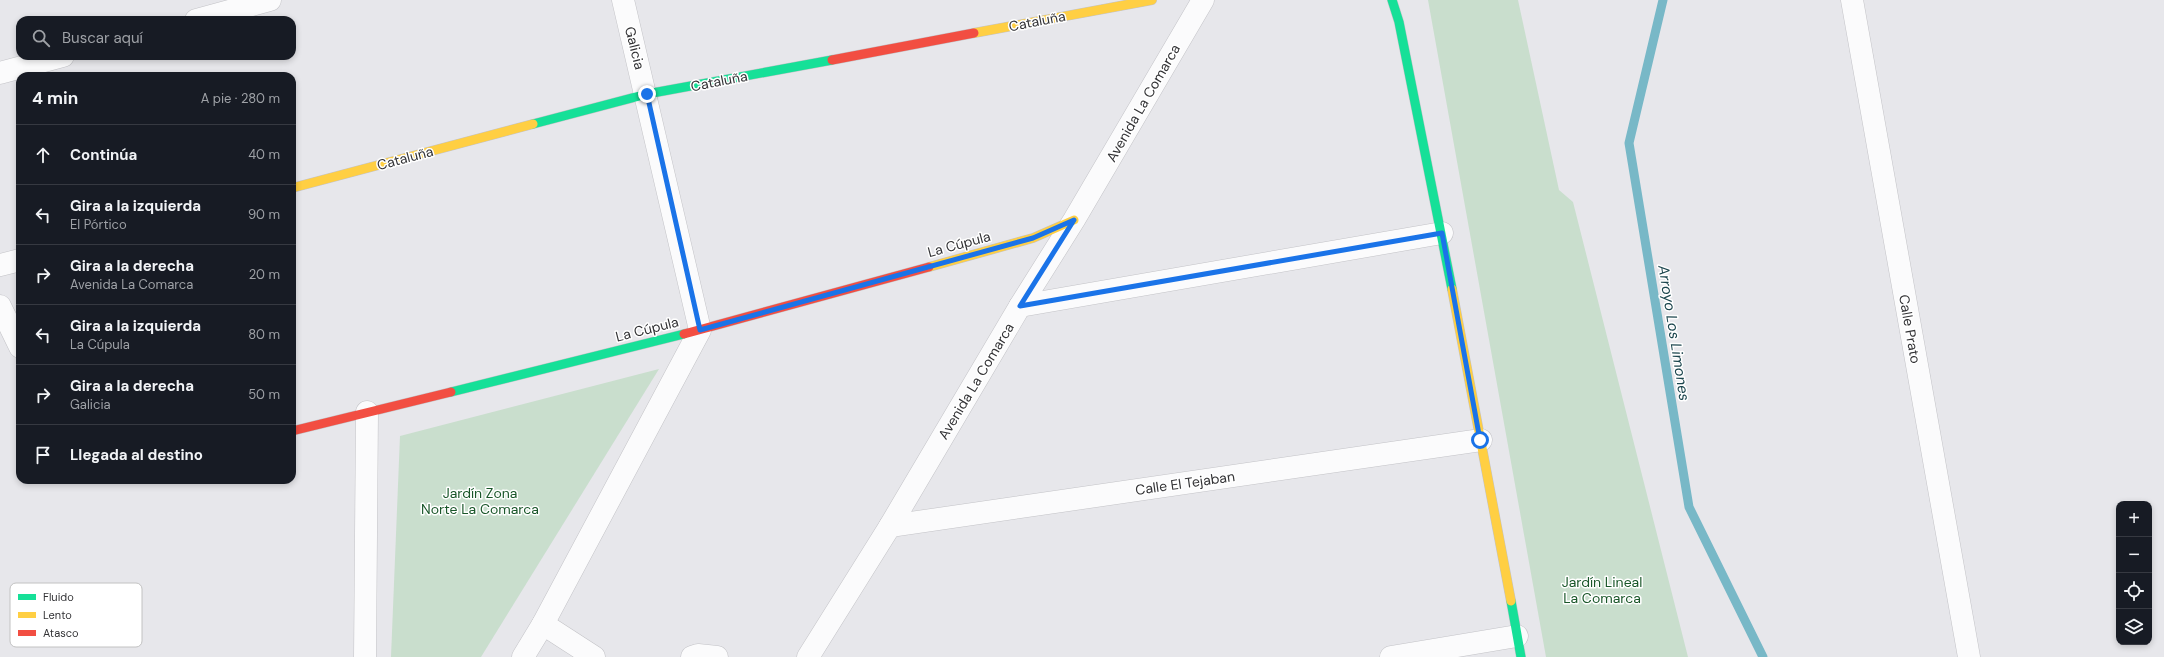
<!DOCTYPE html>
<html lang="es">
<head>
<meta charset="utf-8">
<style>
  :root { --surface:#171b24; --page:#242831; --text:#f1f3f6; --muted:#9ea1a6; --line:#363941 }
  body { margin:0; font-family:"DM Sans",sans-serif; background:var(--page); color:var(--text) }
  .controls { position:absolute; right:12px; bottom:12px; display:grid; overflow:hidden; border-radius:8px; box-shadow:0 2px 6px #0003 }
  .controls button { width:36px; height:36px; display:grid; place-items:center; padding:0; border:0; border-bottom:1px solid var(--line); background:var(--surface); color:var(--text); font:20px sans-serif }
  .stop { position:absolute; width:12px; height:12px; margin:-9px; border:3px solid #1a73e8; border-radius:50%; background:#fff }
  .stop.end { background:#1a73e8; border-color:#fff; box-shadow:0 1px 4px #0008 }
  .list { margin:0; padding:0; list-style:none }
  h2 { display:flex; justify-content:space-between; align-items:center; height:52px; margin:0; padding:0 16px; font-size:17px }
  h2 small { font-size:13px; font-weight:400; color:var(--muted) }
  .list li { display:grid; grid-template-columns:26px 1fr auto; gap:12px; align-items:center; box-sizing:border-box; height:60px; padding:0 16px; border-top:1px solid var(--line) }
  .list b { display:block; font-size:15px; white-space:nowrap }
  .list p { margin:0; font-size:13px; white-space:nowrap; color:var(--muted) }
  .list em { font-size:13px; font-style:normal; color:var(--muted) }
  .icon { flex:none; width:22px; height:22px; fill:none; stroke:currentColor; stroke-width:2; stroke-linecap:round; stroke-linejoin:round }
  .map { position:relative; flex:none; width:2164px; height:657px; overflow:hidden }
  .search { position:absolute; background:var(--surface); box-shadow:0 2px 6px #0003; left:16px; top:16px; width:280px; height:44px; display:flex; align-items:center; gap:10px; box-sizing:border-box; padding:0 14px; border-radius:12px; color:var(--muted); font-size:15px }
  .panel { position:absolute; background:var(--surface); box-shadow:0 2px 6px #0003; left:16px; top:72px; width:280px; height:412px; border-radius:12px }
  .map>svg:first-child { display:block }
</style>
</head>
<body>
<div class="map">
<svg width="2164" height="657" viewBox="0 0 2164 657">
  <rect width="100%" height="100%" fill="#e7e7eb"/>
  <g fill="#c9decd">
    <path d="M1428 0H1518L1559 190 1573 202 1688 657H1546Z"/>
    <path d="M659 369 481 657H391L400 436Z"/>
  </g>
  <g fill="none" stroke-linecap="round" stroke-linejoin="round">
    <path stroke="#78b8c7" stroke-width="9" d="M1663 0 1629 143 1689 507 1763 657"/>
    <defs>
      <g id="street">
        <path d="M1852 0 1969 657"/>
        <path d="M196 20 270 0"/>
        <path d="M0 73 63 56"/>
        <path d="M0 265 20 260"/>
        <path d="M0 306 20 347"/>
        <path d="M1020 306 1442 233"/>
        <path d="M890 526 1481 440"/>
        <path d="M543 624 594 657"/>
        <path d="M365 657 367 412"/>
        <path d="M523 657 543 624 700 330 623 0"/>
        <path d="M692 657 698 655 717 657"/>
        <path d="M808 657 890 526 1020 306 1074 220 1203 0"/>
        <path d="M1391 657 1517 636"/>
      </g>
      <g id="fast">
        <path d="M1392 0 1399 22 1452 289"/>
        <path d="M533 124 647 94 832 60"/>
        <path d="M451 392 684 334"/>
        <path d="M1511 601 1521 657"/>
      </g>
      <g id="slow">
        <path d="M974 33 1152 0"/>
        <path d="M292 188 533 124"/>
        <path d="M929 267 1033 238 1074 220"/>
        <path d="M1452 289 1511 601"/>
      </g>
      <g id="jam">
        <path d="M832 60 974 33"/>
        <path d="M684 334 929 267"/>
        <path d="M292 431 451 392"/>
      </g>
    </defs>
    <use href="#street" stroke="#c3c3c7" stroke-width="23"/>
    <use href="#fast" stroke="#c3c3c7" stroke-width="10"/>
    <use href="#slow" stroke="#c3c3c7" stroke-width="10"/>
    <use href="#jam" stroke="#c3c3c7" stroke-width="10"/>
    <use href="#street" stroke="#fbfbfc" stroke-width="22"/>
    <use href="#fast" stroke="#16e098" stroke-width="9"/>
    <use href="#slow" stroke="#ffcf43" stroke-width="9"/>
    <use href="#jam" stroke="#f24e42" stroke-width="9"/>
  </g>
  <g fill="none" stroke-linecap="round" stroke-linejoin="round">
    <path stroke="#1a73e8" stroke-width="5" d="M647 94 700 330 1033 238 1074 220 1020 306 1442 233 1480 440"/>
  </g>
  <g text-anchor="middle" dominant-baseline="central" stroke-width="3" stroke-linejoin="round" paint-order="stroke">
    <g font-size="14" fill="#323235" stroke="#fff">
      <text transform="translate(1037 21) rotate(-11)">Cataluña</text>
      <text transform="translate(635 48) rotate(76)">Galicia</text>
      <text transform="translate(719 81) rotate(-11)">Cataluña</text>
      <text transform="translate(1143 103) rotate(-60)">Avenida La Comarca</text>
      <text transform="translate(405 158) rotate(-15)">Cataluña</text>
      <text transform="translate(959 244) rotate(-15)">La Cúpula</text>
      <text transform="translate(647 329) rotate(-14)">La Cúpula</text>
      <text transform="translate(1910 329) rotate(80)">Calle Prato</text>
      <text transform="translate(976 381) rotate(-59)">Avenida La Comarca</text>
      <text transform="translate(1185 483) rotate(-8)">Calle El Tejaban</text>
    </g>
    <g font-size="14" fill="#195629" stroke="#fff">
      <text x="480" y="493">Jardín Zona<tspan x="480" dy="16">Norte La Comarca</tspan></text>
      <text x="1602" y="582">Jardín Lineal<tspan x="1602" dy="16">La Comarca</tspan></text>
    </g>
    <g font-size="15" font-style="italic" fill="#1b454d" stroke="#fff">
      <text transform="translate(1674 333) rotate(81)">Arroyo Los Limones</text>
    </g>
  </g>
  <rect x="10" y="583" width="132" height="64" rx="6" fill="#fff" stroke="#c2c2c2" stroke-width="1"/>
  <rect x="18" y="594" width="18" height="6" fill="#16e098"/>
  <rect x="18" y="612" width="18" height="6" fill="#ffcf43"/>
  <rect x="18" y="630" width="18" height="6" fill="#f24e42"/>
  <g font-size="11" fill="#323235">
    <text x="43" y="601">Fluido</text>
    <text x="43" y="619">Lento</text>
    <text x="43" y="637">Atasco</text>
  </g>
</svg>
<div class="controls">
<button>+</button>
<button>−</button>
<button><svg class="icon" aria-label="locate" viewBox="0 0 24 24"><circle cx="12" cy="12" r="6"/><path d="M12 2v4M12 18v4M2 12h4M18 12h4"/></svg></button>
<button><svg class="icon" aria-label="layers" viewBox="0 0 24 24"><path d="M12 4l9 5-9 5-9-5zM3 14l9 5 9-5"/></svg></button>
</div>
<div class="stop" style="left:1480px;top:440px"></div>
<div class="stop end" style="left:647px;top:94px"></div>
<div class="search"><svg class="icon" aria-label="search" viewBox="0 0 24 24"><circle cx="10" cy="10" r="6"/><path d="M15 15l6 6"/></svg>Buscar aquí</div>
<section class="panel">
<h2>4 min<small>A pie · 280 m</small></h2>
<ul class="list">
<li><svg class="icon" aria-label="ahead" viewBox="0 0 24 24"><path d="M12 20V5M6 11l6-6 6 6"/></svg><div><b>Continúa</b></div><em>40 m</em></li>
<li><svg class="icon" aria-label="left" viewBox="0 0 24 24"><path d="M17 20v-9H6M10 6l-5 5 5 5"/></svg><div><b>Gira a la izquierda</b><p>El Pórtico</p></div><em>90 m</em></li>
<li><svg class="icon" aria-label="right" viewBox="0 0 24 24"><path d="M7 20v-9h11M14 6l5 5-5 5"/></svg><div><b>Gira a la derecha</b><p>Avenida La Comarca</p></div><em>20 m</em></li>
<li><svg class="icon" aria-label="left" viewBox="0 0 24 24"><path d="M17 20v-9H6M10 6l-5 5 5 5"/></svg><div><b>Gira a la izquierda</b><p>La Cúpula</p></div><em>80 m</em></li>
<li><svg class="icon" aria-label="right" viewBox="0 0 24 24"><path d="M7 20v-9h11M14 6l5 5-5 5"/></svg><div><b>Gira a la derecha</b><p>Galicia</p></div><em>50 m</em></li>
<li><svg class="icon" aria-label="arrive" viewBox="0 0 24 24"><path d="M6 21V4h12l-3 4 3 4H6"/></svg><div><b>Llegada al destino</b></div></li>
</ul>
</section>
</div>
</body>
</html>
